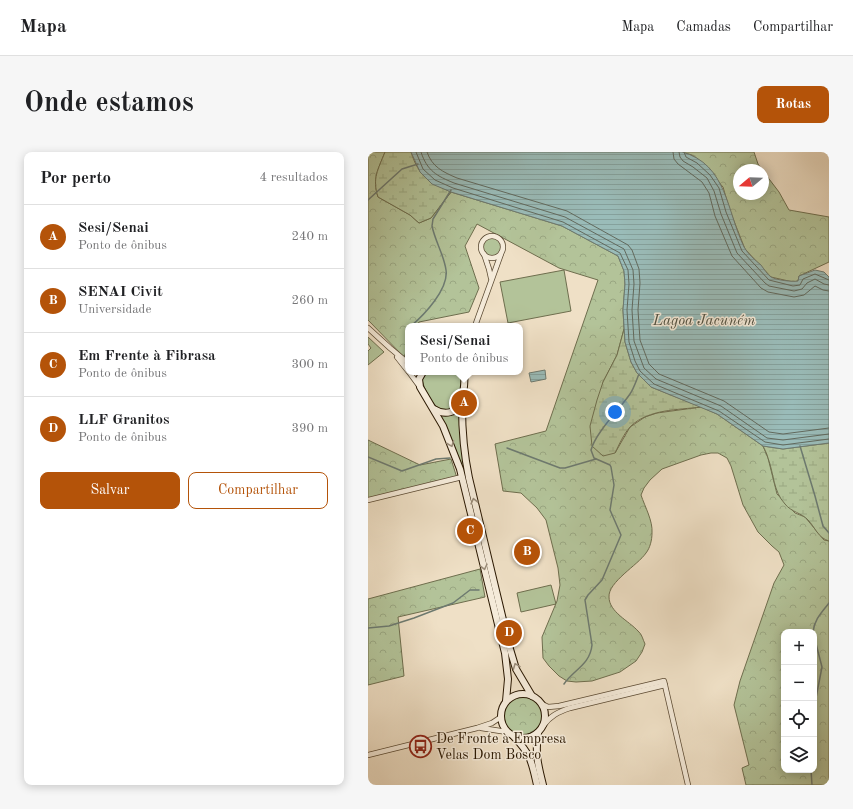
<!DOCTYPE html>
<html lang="pt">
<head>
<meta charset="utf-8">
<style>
  :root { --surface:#fff; --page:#f6f6f6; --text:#202124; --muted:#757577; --line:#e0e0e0; --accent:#b45309 }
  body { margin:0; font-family:"Old Standard TT",serif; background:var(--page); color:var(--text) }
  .controls { position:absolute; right:12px; bottom:12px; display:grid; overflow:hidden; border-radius:8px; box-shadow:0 2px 10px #0003 }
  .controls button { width:36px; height:36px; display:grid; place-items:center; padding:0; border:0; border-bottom:1px solid var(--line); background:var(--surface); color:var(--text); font:20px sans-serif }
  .compass { position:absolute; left:365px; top:12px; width:36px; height:36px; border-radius:50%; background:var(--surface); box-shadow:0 2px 10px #0003; rotate:251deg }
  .you { position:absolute; left:247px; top:260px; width:14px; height:14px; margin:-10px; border:3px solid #fff; border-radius:50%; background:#1a73e8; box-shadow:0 0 0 6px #1a73e833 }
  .badge { display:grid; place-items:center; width:26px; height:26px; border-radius:50%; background:var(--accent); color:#fff; font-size:13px; font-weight:700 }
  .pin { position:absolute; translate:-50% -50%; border:2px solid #fff; box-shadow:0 1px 4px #0006 }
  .popup { position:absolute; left:37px; top:171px; width:118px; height:52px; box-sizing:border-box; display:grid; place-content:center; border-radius:8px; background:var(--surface); filter:drop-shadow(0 1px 3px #0005); font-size:13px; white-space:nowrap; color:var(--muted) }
  .popup b { font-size:15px; color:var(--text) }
  .popup::after { content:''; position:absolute; left:50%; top:100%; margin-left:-8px; border:8px solid transparent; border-top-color:var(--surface) }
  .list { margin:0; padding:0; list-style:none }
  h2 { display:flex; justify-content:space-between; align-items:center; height:52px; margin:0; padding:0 16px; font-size:17px }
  h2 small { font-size:13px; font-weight:400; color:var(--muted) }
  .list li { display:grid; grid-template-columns:26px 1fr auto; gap:12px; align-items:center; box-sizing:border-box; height:64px; padding:0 16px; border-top:1px solid var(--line) }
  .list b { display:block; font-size:15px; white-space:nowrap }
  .list p { margin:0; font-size:13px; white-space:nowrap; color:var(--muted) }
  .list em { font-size:13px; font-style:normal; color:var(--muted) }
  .actions { display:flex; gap:8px; padding:12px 16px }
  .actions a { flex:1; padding:9px 0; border:1px solid var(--accent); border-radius:8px; text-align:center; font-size:14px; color:var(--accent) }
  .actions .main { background:var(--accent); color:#fff }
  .icon { flex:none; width:22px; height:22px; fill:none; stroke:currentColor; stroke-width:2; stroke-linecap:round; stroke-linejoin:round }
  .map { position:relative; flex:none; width:461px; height:633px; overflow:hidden; border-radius:8px }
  header { display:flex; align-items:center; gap:24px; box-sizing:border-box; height:56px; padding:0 20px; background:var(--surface); border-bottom:1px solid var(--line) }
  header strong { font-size:19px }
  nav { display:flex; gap:22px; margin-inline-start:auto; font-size:14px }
  .intro { display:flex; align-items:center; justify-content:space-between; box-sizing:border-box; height:96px; padding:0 24px }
  h1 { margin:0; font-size:28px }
  .button { padding:10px 18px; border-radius:8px; background:var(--accent); color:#fff; font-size:14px; font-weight:700 }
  main { display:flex; gap:24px; padding:0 24px }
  aside { flex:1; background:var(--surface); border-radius:8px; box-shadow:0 2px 10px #0003 }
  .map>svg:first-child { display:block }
</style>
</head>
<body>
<header>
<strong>Mapa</strong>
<nav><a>Mapa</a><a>Camadas</a><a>Compartilhar</a></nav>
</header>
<div class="intro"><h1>Onde estamos</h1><a class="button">Rotas</a></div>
<main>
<aside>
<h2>Por perto<small>4 resultados</small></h2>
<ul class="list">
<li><span class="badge">A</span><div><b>Sesi/Senai</b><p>Ponto de ônibus</p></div><em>240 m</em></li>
<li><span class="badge">B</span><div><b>SENAI Civit</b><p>Universidade</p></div><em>260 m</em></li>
<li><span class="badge">C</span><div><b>Em Frente à Fibrasa</b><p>Ponto de ônibus</p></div><em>300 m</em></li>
<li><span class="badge">D</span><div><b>LLF Granitos</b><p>Ponto de ônibus</p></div><em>390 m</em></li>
</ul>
<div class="actions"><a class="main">Salvar</a><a>Compartilhar</a></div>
</aside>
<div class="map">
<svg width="461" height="633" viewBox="0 0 461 633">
  <defs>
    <pattern id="forest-crowns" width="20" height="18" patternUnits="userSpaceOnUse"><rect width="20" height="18" fill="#b3c399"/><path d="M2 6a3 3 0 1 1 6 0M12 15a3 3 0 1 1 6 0" fill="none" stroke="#9aa782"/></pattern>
    <pattern id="wetland-marsh" width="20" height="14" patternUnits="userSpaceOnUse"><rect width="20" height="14" fill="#b3c399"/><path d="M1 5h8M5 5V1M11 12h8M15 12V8" fill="none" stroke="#9aa782"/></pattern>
    <pattern id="water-rules" width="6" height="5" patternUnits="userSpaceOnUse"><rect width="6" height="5" fill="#9abcb9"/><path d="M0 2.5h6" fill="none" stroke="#85a19d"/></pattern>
  </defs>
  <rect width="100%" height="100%" fill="#efe0c6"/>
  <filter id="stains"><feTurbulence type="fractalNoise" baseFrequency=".005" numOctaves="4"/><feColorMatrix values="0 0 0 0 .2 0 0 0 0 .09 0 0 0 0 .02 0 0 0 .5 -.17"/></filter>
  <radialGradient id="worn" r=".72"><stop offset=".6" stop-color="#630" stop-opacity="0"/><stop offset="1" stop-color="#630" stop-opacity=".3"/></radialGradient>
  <g fill="#b3c399" stroke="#6e6e4e">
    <circle cx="124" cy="95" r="10"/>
    <path d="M196 118 203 159 140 171 132 130Z"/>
    <path d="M0 185 16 200 0 213V199L3 196 0 192Z"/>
    <path d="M59 220H93L94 225 91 248 85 257C80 258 76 259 72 257 64 253 55 235 54 227Z"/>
    <path d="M90 260 92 261 112 383H111L93 312 86 293 73 264 74 263H83Z"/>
    <path d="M183 433 188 452 153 460 149 441Z"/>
  </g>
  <g fill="url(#forest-crowns)" stroke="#6e6e4e" fill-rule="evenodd">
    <path d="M0 0H17C10 18 4 26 10 45L42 63 51 71 63 66 83 40 194 74 250 104 256 119 257 132 255 158 256 177 249 203 235 230 247 301 262 275 277 265 289 261 333 255 349 262 395 294 400 306 409 342 427 361 437 365 456 388 461 389V633H378L374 616 381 613 366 553 372 529 406 431 416 413 411 400 404 394 390 380 375 353 363 314 359 306 350 301H343L333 303 294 317 282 328 276 336 273 343C277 355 285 369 284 381 284 388 282 396 278 401 270 413 240 430 241 445 241 460 261 469 270 479 274 482 275 488 277 492L274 500 268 509 252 520 224 529 208 530 199 529 191 524 181 514 175 506 174 485 189 449 192 433 190 416 178 368 169 356 153 341 135 339 127 292 178 279 230 128 191 116 109 72 97 94 111 136 101 160 51 170 49 174H40V195L36 205 0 168ZM416 480H446V618H416Z"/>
    <path d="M314 0H386L390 12 394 18H371V42H395V19L411 40 421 58 461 65V110L431 124 430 129 425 130 403 125 377 97 362 59 355 35 331 8 324 3Z"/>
    <path d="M0 288 52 313 83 307 89 326 0 349Z"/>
    <path d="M112 417 117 445 30 465 36 524 0 533V447Z"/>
    <circle cx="155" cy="564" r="19"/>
  </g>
  <g fill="url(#wetland-marsh)" stroke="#6e6e4e">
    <path d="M17 0H43C51 25 61 30 83 40L63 66 51 71 42 63 10 45C4 26 10 18 17 0Z"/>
    <path d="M256 177 257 190 263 210 269 221 283 235 333 255C310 258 281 257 263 274 256 281 251 293 247 301L235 304 224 294 222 274 229 248 235 230 249 203Z"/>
    <path d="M461 291V389C450 386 447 375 440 368 434 361 423 360 417 352 405 339 406 322 400 306 399 302 397 298 395 294L415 297Z"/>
  </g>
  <g fill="url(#water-rules)" stroke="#6d7a70">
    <path d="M43 0H314C359 12 359 60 376 95 380 102 387 108 393 113 396 117 399 122 403 125 408 128 424 130 430 129L431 124 447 118 456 120 461 125V291L415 297 395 294 349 262 283 235 269 221 263 210 257 190 255 158 257 132 256 119 250 104 194 74 83 40 64 32 52 20Z"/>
    <path d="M177 218 178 227 163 230 161 221Z"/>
  </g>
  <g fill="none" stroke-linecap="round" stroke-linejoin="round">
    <g stroke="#626a5e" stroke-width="1">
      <path d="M48 0 55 17 67 28 85 36 195 70 252 101 260 118 261 132 259 158 261 190 267 209 272 219 286 232 351 259 397 290 415 293 461 287"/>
      <path d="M53 0C59 19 69 24 86 31L197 65 256 97 265 118 266 132 264 158 266 189 276 216 288 227 353 254 399 286 415 288 461 282"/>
      <path d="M59 0C64 15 75 20 89 26L199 59 260 93 264 98 271 117 272 131 270 158 272 188 281 212 291 222 356 249 401 280 415 282 461 276"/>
      <path d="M305 0 306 7 310 12 334 30 341 41 347 64 364 104 393 136 400 140 426 145 436 143 447 134 455 138 461 139"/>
      <path d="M311 0 312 5 315 9 325 15 339 26 346 39 353 62 369 101 397 131 401 134 426 139 434 137 439 131 447 127 456 132 461 133"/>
      <path d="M316 0 318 5 329 11 342 23 351 36 358 60 374 99 401 128 425 134 432 133 435 127 447 122 461 128"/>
    </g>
    <g stroke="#6d7a70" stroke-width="1.5">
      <path d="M0 48 34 17 50 12"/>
      <path d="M43 174C56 163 81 137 78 118 76 103 67 89 64 74L65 67 83 38"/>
      <path d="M38 178 40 176"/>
      <path d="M432 294 447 344 455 374 461 381"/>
      <path d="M139 296 192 316H197L228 307"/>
      <path d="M0 305 34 319 68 307 82 306"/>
      <path d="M0 476 21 474 46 466 85 451 102 438H111"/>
      <path d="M445 480C446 468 454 460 461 451"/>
      <path d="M446 484 454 515 446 556"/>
      <path d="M196 532C205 518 222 513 224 493L217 448 220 443 234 428 253 383 242 358 246 333 243 315 242 313 226 306 223 298C228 280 251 258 262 242 266 236 268 229 271 222"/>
      <path d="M443 618 444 633"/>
    </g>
    <defs>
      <g id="street">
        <circle cx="124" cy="95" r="11"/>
        <path d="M116 102 121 117 123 126"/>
        <path d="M107 174 133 102"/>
        <path d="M0 176 22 196 40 211"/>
        <path d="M29 205 40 219"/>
        <path d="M41 220 52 235"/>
        <path d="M0 348 94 325"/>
        <path d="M174 552 180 555 191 554 296 529 320 633"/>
        <path d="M175 574C182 564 190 560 202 556L297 533"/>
        <path d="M113 576 139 580"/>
        <path d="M0 603 109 576 124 571 133 565"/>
      </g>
      <g id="secondary">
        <path d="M55 220 51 227 52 235 75 274 92 317 137 501 140 527 138 549"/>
        <path d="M96 220C98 231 94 243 94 254 94 278 96 302 101 326L142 497 148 517 164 544"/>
        <path d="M66 257C77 264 88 261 94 250"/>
        <circle cx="155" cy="564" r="22"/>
        <path d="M170 581C167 602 170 613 175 633"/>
        <path d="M146 585C163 602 164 611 169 633"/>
      </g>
    </defs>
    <use href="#street" stroke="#5b4a33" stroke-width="6"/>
    <use href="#secondary" stroke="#2a1802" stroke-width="8"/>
    <use href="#street" stroke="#f5ebda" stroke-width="4.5"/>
    <use href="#secondary" stroke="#f5ebda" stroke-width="6"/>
  </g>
  <defs><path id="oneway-chevron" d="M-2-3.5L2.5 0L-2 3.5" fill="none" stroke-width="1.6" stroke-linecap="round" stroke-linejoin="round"/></defs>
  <g stroke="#9a8c79">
    <use href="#oneway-chevron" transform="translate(83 292) rotate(68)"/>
    <use href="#oneway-chevron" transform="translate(106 349) rotate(-104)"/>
    <use href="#oneway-chevron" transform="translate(116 415) rotate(77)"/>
    <use href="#oneway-chevron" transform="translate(148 514) rotate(-111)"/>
  </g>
  <defs>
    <symbol id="bus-ring" viewBox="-11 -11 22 22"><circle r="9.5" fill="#f5ebda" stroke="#8f2418" stroke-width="1.5"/><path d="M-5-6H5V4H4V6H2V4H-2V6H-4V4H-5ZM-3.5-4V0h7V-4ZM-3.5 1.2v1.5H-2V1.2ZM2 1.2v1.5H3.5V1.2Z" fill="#8f2418"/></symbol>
  </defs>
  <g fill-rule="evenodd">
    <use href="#bus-ring" x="40" y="582" width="25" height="25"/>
  </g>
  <g text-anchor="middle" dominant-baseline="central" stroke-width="3" stroke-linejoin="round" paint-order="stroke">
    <g font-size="14" fill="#2a1802" stroke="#f5ebda" text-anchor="start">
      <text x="68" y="587">De Fronte à Empresa<tspan x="68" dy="16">Velas Dom Bosco</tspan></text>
    </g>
    <g font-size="15" font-style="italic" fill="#515142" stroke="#f5ebda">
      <text x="336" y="169">Lagoa Jacuném</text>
    </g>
  </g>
  <rect width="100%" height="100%" filter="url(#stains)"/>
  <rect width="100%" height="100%" fill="url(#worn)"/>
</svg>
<div class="controls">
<button>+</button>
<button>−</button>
<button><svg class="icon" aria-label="locate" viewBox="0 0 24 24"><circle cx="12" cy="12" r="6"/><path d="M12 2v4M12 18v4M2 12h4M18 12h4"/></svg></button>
<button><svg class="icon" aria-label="layers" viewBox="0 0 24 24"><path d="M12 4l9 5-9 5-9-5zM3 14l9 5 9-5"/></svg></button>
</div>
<svg class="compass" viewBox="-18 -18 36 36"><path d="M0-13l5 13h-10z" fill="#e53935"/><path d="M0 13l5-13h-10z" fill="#757577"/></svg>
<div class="you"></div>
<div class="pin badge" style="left:96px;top:251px">A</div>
<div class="popup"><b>Sesi/Senai</b>Ponto de ônibus</div>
<div class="pin badge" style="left:159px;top:400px">B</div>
<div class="pin badge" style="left:102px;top:379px">C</div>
<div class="pin badge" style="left:141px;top:481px">D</div>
</div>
</main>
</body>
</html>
